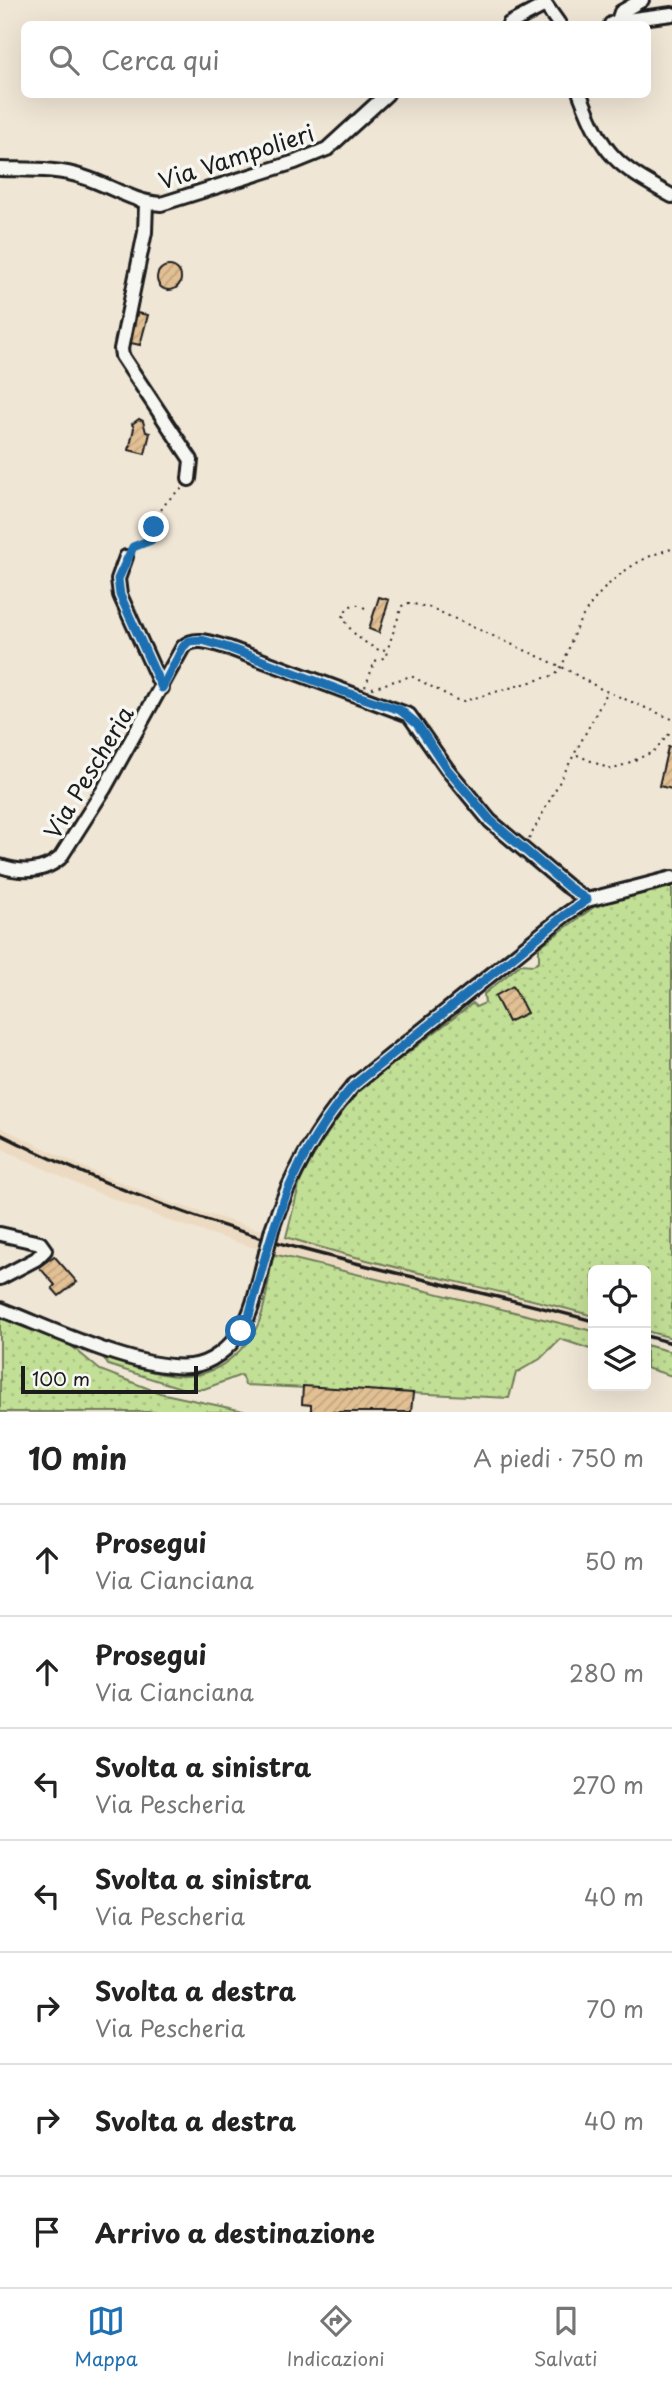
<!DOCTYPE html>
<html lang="it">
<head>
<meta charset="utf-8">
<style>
  :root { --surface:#fff; --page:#f2f2f2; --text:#222; --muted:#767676; --line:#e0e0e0; --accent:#1f6fb2 }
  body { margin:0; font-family:"Playpen Sans",sans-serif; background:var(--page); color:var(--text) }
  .controls { position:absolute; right:21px; bottom:21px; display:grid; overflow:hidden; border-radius:10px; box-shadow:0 7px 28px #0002 }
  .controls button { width:63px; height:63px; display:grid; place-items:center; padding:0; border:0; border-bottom:2px solid var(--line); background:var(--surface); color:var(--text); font:35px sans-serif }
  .scale { position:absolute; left:21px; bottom:18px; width:177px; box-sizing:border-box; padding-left:7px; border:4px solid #1c1c1c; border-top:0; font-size:19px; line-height:24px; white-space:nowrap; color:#1c1c1c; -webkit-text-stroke:5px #f6f6f2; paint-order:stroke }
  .stop { position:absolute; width:21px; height:21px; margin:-16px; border:5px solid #1f6fb2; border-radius:50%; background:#fff }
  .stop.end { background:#1f6fb2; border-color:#fff; box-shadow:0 2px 7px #0008 }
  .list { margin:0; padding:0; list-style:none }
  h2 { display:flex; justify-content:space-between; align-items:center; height:91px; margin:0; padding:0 28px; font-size:30px }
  h2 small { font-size:23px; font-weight:400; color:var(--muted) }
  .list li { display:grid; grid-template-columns:46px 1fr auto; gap:21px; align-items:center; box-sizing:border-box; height:112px; padding:0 28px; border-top:2px solid var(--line) }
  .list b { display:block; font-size:26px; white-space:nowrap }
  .list p { margin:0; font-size:23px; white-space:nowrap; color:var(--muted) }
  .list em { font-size:23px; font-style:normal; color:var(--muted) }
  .icon { flex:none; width:38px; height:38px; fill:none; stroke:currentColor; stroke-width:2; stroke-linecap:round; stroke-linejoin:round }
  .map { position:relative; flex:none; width:672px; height:1412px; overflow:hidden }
  .search { position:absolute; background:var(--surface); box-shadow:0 7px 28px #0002; left:21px; right:21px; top:21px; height:77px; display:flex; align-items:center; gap:18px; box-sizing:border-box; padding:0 24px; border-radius:10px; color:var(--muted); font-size:26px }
  .sheet { height:875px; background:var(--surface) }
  nav { display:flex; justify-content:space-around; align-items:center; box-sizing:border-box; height:98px; border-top:2px solid var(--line); background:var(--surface); font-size:19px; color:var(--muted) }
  nav a { display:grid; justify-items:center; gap:4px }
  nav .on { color:var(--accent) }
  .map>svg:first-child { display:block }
</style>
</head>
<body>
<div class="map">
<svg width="672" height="1412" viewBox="0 0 672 1412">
  <defs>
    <pattern id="grass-dots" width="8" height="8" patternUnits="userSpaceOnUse" patternTransform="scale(1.75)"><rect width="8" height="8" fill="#c2df96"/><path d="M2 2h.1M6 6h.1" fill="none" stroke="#a6bf81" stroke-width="1.8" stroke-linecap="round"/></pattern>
    <pattern id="building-hatch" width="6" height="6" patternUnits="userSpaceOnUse" patternTransform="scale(1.75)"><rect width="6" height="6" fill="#e2c094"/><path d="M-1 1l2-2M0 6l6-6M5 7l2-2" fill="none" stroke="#c1a47f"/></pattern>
  </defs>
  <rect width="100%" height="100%" fill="#f0e6d6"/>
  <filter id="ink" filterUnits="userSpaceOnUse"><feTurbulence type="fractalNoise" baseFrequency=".0143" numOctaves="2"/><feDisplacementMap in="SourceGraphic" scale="14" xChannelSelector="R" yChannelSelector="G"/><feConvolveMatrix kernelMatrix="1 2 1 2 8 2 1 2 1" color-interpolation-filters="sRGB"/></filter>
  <g filter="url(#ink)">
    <path fill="#ecdbc2" d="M0 1127 88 1169 173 1203 339 1254 593 1316V1331L273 1254 167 1220 81 1186 0 1148Z"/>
    <g fill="url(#grass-dots)" stroke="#6f7e59" stroke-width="2">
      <path d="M672 887V1338L646 1331V1270H593V1316C491 1287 387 1269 286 1237L300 1182 313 1155 354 1094 473 1003 476 1007 485 1003 484 994 521 964 533 965 539 961V947L598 904Z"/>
      <path d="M273 1254 593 1331V1350L560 1339 540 1359 516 1373 509 1398 245 1385 241 1375 204 1389H184L108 1365 102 1355C144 1369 189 1392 229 1360 242 1350 253 1337 259 1322 267 1302 269 1275 273 1254Z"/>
      <path d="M0 1318 68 1343 100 1370 160 1393 248 1412H0Z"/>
      <path d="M646 1345 672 1352V1376L646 1368Z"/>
    </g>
    <g fill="url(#building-hatch)" stroke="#1c1c1c" stroke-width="2">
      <circle cx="169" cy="278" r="12"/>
      <path d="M137 313 148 315 140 345 131 343Z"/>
      <path d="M139 419 143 421 146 432 150 433 145 454 129 450 134 428 132 424Z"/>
      <path d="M379 597 389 600 379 633 369 629Z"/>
      <path d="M668 747H672V789L659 786Z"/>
      <path d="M513 986 527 1013 508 1022 495 996Z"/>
      <path d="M54 1256 77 1282 59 1296 52 1288 55 1285 39 1267Z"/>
      <path d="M303 1386 413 1393 411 1412H311V1405L302 1404Z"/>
    </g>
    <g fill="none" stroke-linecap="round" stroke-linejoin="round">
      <defs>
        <g id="minor">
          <path d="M542 0 559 24"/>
          <path d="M618 21 621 12 642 0"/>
          <path d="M509 24 545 5"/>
          <path d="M611 24 618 21 672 14"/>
          <path d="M580 94C604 157 615 164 672 196"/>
          <path d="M0 169C27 170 57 168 83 177 110 185 132 202 161 204L295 162 327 149 387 94"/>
          <path d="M146 203 145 232 121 349 122 356 191 460 189 479"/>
          <path d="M126 557 118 579 120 595 162 688"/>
          <path d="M0 866C22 873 42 873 60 858L104 789 183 647C196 635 214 644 229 648L409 715 447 769 490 821 567 886 587 900"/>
          <path d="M272 1229C290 1175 316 1129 353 1086L565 915 587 900 672 878"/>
          <path d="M0 1234 40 1243 45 1250 36 1259 0 1278"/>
          <path d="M0 1309C50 1328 139 1371 190 1366 211 1364 230 1348 241 1330 255 1308 259 1278 266 1253"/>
        </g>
      </defs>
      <use href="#minor" stroke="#1c1c1c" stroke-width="18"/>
      <g stroke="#1c1c1c" stroke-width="2" stroke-dasharray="2 5" stroke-linecap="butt">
        <path d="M135 546 151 540C154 534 153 530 155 524 160 508 169 497 183 488"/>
        <path d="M365 608 356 604 348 607 343 615C349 633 364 643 381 651L388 648 402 606 409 603 431 608 562 667 601 689 672 719"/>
        <path d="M365 687 375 661 386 657 387 649"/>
        <path d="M372 688 411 676 457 700 464 701 555 675C566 664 569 645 575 631 592 593 631 558 672 549"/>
        <path d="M577 755 612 770 653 752 672 731"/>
        <path d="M529 839 607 693"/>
      </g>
      <use href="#minor" stroke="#f6f6f2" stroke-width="12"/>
      <g stroke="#1c1c1c" stroke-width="3.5">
        <path d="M0 1134C91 1180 185 1216 283 1244 386 1273 490 1293 593 1321"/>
        <path d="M646 1336 672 1343"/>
      </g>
      <defs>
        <path id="minor-bridge" d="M266 1253 272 1229"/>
      </defs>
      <use href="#minor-bridge" stroke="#1c1c1c" stroke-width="18" stroke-linecap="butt"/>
      <use href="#minor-bridge" stroke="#f6f6f2" stroke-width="12"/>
    </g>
  </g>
  <g fill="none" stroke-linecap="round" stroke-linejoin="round" filter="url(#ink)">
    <path stroke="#1f6fb2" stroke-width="9" d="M154 527 155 534 151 540 133 547 118 579 120 595 162 688 183 647 189 641 202 640 229 648 342 691 400 710 417 724 447 769 491 821 567 886 587 900 565 915 353 1086C289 1161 274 1223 249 1316L241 1331"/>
  </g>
  <g text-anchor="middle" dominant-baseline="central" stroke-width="7" stroke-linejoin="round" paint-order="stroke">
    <g font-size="23" fill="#1c1c1c" stroke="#f6f6f2">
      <text transform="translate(236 156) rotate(-18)">Via Vampolieri</text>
      <text transform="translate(88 772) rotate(-59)">Via Pescheria</text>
    </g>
  </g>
</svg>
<div class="controls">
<button><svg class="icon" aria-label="locate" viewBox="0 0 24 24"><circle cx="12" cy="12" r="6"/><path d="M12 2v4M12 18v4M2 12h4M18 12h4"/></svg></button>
<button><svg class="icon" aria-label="layers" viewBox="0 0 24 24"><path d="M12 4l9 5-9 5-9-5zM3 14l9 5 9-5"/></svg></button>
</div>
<div class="scale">100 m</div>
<div class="stop" style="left:241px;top:1331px"></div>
<div class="stop end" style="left:154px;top:527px"></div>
<div class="search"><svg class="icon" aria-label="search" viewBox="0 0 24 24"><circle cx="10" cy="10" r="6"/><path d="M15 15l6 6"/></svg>Cerca qui</div>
</div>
<section class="sheet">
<h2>10 min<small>A piedi · 750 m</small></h2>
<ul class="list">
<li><svg class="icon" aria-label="ahead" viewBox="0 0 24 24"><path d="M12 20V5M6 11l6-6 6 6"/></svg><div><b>Prosegui</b><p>Via Cianciana</p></div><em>50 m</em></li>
<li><svg class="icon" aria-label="ahead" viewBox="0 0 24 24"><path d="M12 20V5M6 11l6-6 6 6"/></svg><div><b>Prosegui</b><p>Via Cianciana</p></div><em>280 m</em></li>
<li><svg class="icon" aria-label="left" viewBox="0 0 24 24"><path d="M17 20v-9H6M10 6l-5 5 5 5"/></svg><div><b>Svolta a sinistra</b><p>Via Pescheria</p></div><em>270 m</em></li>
<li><svg class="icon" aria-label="left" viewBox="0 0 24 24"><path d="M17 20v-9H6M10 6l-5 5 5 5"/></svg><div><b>Svolta a sinistra</b><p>Via Pescheria</p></div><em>40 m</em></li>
<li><svg class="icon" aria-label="right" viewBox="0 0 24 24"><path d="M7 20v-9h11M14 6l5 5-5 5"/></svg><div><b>Svolta a destra</b><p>Via Pescheria</p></div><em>70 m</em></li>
<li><svg class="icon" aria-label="right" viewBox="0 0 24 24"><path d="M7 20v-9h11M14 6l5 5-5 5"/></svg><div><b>Svolta a destra</b></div><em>40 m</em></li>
<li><svg class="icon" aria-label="arrive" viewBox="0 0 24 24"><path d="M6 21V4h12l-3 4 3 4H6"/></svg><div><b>Arrivo a destinazione</b></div></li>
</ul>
</section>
<nav>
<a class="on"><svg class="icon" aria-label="map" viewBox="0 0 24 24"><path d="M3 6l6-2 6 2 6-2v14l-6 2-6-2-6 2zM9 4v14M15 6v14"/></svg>Mappa</a>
<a><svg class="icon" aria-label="directions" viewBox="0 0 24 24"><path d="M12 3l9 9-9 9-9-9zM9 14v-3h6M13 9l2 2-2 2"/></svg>Indicazioni</a>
<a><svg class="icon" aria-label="saved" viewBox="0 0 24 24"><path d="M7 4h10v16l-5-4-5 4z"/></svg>Salvati</a>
</nav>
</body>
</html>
